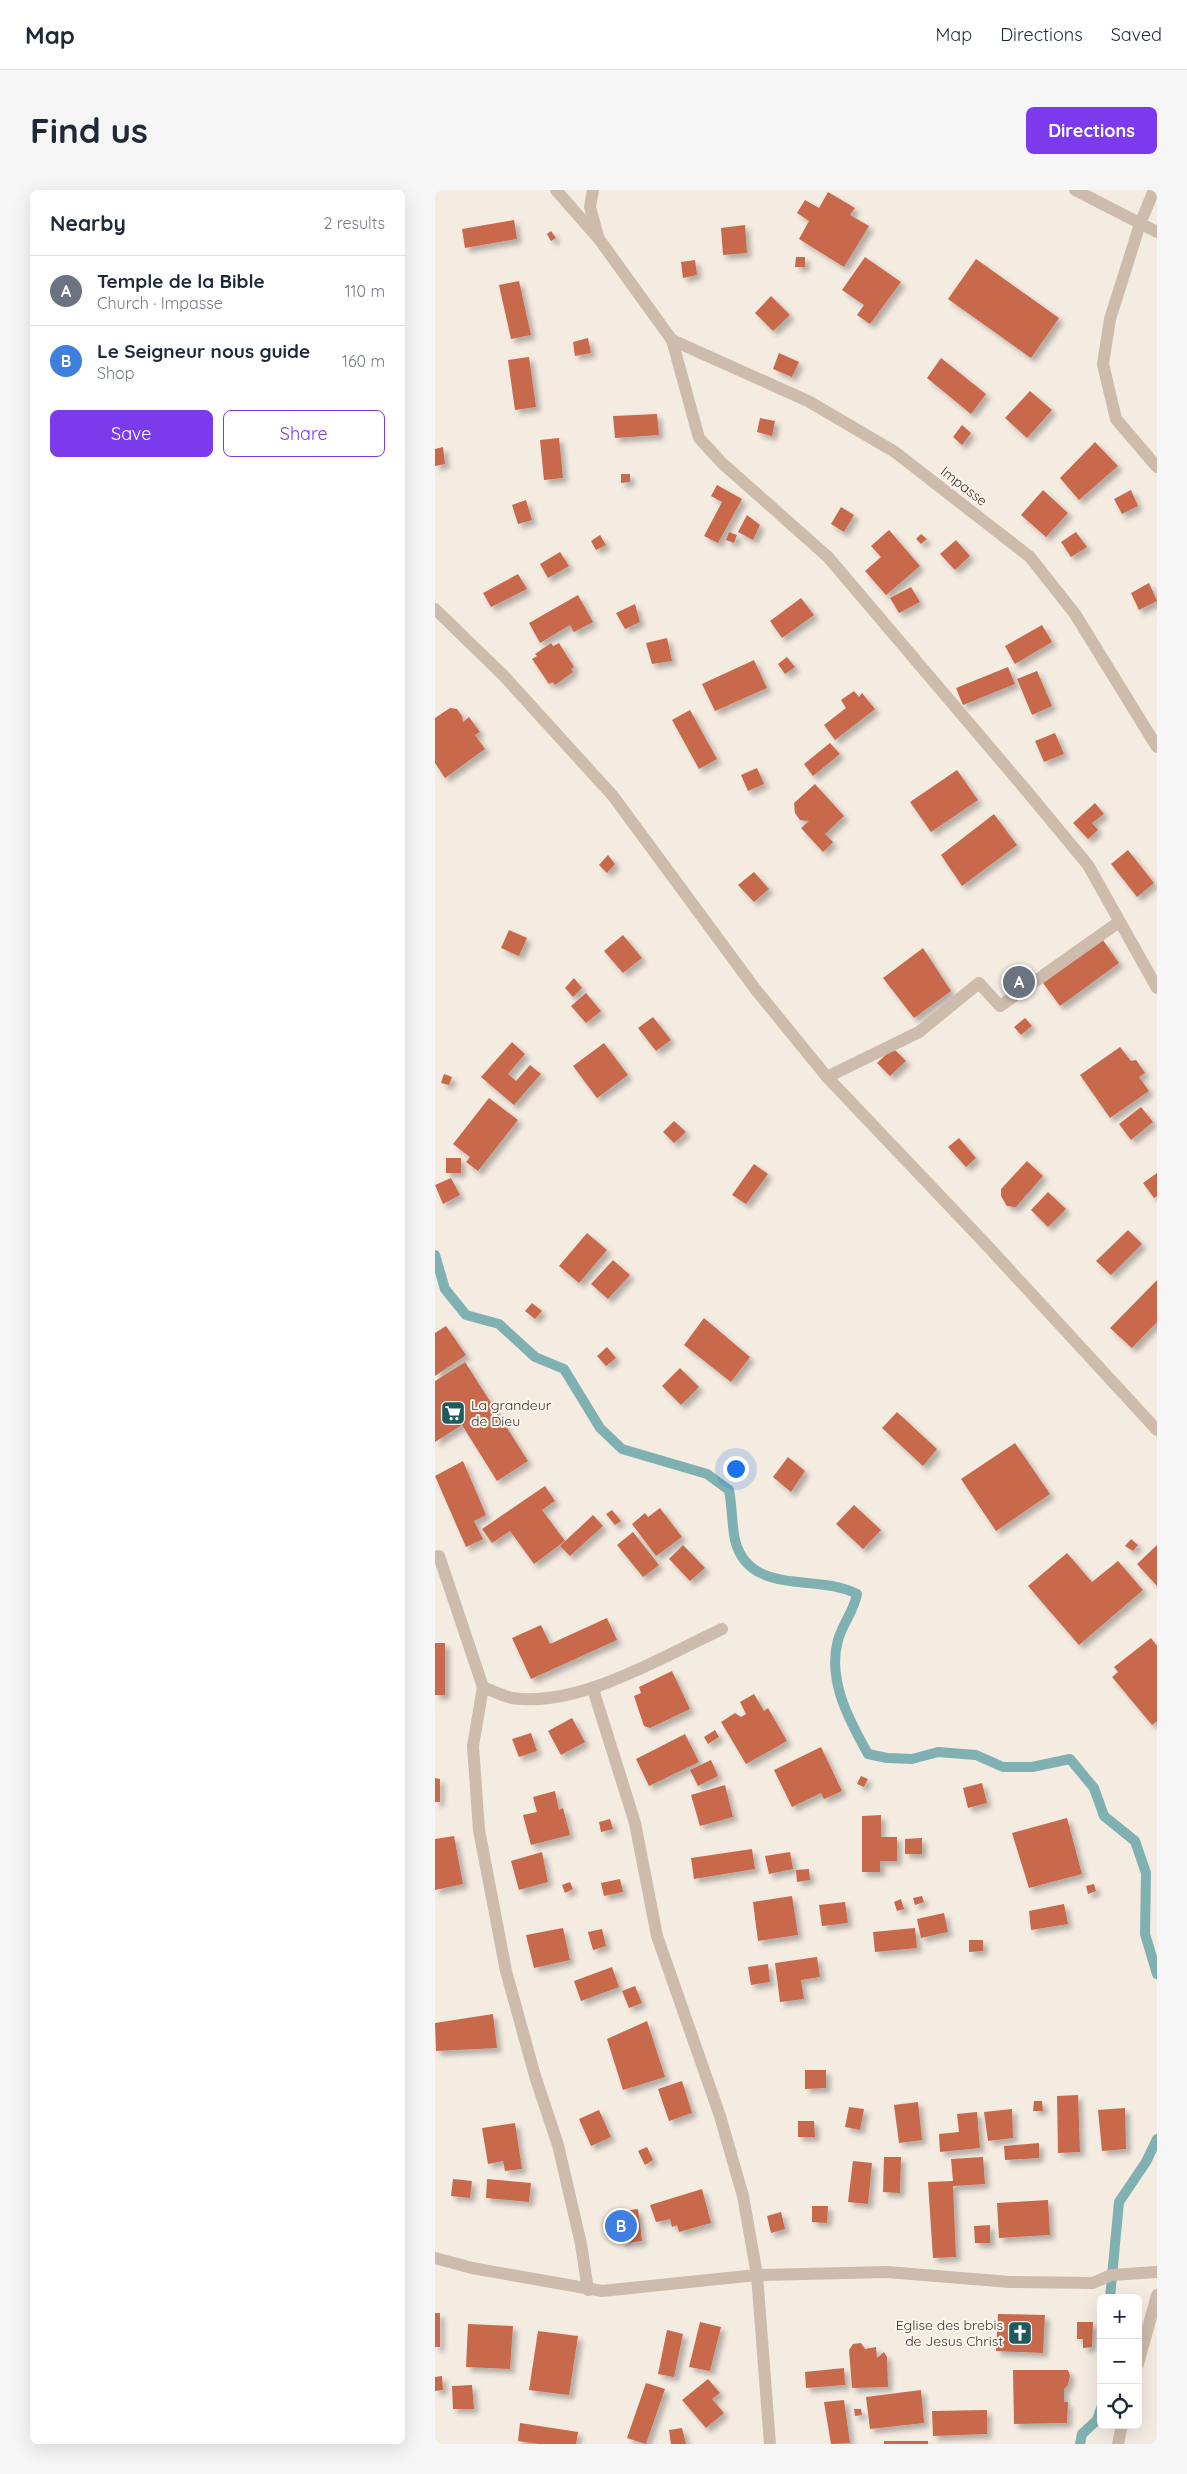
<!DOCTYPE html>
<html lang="en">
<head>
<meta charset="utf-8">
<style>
  :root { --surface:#fff; --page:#f6f6f7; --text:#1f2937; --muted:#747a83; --line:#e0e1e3; --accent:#7c3aed }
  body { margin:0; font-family:Quicksand,sans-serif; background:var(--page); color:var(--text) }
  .controls { position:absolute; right:15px; bottom:15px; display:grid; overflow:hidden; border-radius:8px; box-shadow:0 5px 20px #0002 }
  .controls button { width:45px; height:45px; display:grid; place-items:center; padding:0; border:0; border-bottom:1px solid var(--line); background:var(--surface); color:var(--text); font:25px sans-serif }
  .you { position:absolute; left:300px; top:1278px; width:18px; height:18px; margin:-12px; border:4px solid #fff; border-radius:50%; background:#1a73e8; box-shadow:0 0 0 8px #1a73e833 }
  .badge { display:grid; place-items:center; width:32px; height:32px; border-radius:50%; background:var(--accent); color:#fff; font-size:16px; font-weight:700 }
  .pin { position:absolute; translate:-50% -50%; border:2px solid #fff; box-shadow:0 1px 5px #0006 }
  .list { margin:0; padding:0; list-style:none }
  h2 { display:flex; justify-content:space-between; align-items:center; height:65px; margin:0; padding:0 20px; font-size:21px }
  h2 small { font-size:16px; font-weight:400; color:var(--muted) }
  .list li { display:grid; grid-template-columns:32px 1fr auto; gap:15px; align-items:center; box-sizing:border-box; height:70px; padding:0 20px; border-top:1px solid var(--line) }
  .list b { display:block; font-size:19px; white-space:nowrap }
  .list p { margin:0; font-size:16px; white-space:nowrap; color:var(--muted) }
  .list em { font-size:16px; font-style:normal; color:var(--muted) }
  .actions { display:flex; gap:10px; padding:15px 20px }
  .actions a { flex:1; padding:11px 0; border:1px solid var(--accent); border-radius:8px; text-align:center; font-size:18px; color:var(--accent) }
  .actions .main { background:var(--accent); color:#fff }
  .icon { flex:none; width:28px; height:28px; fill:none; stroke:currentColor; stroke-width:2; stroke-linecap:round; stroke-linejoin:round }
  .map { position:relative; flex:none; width:722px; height:2254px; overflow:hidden; border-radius:8px }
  header { display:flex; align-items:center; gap:30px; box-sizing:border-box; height:70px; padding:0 25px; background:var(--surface); border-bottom:1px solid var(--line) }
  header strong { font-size:24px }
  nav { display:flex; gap:28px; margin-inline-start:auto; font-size:18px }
  .intro { display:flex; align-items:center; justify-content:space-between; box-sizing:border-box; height:120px; padding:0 30px }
  h1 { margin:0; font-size:35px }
  .button { padding:12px 22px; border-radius:8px; background:var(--accent); color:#fff; font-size:18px; font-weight:700 }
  main { display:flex; gap:30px; padding:0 30px }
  aside { flex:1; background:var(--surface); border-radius:8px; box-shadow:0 5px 20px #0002 }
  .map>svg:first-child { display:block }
</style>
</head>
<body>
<header>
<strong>Map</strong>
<nav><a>Map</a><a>Directions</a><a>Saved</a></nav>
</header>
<div class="intro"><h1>Find us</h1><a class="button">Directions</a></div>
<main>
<aside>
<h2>Nearby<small>2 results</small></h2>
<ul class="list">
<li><span class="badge" style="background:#6b7280">A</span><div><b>Temple de la Bible</b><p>Church · Impasse</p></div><em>110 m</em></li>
<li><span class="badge" style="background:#3f7fe0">B</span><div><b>Le Seigneur nous guide</b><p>Shop</p></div><em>160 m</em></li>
</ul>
<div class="actions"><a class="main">Save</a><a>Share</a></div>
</aside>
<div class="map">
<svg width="722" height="2254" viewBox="0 0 722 2254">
  <defs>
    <filter id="shadow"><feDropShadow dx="4.5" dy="4.5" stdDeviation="2.5" flood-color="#0004"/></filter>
  </defs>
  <rect width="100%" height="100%" fill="#f4ebe1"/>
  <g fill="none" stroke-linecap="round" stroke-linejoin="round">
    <g stroke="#7fb0b2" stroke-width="10">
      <path d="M0 1065 10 1099 31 1125 64 1134 100 1167 129 1179 165 1238 187 1259 272 1284 294 1300C297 1315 297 1336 300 1350 314 1407 383 1383 422 1404 419 1421 408 1433 403 1450 392 1490 414 1530 433 1564L452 1568 477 1569 503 1562 541 1565 568 1577H597L635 1569 659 1598 669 1626 700 1651 711 1683 710 1744 722 1784"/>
      <path d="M675 2108 684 2012 711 1972 722 1949"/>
      <path d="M645 2254 647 2244 662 2230 666 2218"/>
    </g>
  </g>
  <g fill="#c8694b" filter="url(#shadow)">
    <path d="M393 2 420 18 415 25 434 36 409 77 364 49 374 31 362 23 370 10 384 18Z"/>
    <path d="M79 30 82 49 30 58 27 39Z"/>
    <path d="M310 35 312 63 288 65 286 38Z"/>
    <path d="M116 41 121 48 116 51 112 44Z"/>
    <path d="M361 67H370V77H360Z"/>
    <path d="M430 67 466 92 435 134 422 125 429 115 407 100Z"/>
    <path d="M541 69 624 128 596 168 513 109Z"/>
    <path d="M260 70 262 85 248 88 246 72Z"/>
    <path d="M84 91 96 145 76 149 64 95Z"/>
    <path d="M336 106 355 125 338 141 320 123Z"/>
    <path d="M153 148 156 163 140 166 138 152Z"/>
    <path d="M344 163 364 172 357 187 338 179Z"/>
    <path d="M94 167 101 217 80 220 73 170Z"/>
    <path d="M506 168 551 204 536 224 492 188Z"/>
    <path d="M595 201 617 220 592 248 570 228Z"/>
    <path d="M222 224 224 245 180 248 178 226Z"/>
    <path d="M325 228 340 231 337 246 322 242Z"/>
    <path d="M527 235 536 243 527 255 518 247Z"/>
    <path d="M124 248 128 288 109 290 105 250Z"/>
    <path d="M660 252 683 276 644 310 625 288Z"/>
    <path d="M8 257 10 274 0 276V259Z"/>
    <path d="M186 284H195V292L186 293Z"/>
    <path d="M282 295 307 309 283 353 269 346 287 312 276 306Z"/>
    <path d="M608 300 633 323 611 347 586 325Z"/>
    <path d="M696 300 703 316 687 324 679 309Z"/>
    <path d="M91 310 97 330 83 334 77 315Z"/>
    <path d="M406 317 419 325 409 342 396 334Z"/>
    <path d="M312 325 325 335 318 350 303 342Z"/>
    <path d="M454 340 485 376 451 405 430 381 446 367 436 356Z"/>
    <path d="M294 342 302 345 299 353 291 350Z"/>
    <path d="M641 342 652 357 636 367 626 352Z"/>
    <path d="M486 344 492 349 486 354 481 349Z"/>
    <path d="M165 345 171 355 161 360 156 351Z"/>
    <path d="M521 350 535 366 520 380 505 364Z"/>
    <path d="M125 362 134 376 113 388 105 374Z"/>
    <path d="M83 384 92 399 56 417 48 403Z"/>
    <path d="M714 393 722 411 704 420 696 403Z"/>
    <path d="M476 397 485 412 464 423 455 408Z"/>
    <path d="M143 405 158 432 139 442 135 435 105 453 94 433Z"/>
    <path d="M366 408 379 425 347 448 335 431Z"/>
    <path d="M200 414 205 432 190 439 181 423Z"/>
    <path d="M607 435 617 452 580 474 570 456Z"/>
    <path d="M232 448 237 471 217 474 211 453Z"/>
    <path d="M116 453 118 456 124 453 139 477 136 479 138 482 120 495 118 492 114 494 97 469 102 466 100 464Z"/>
    <path d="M352 467 360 477 350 484 343 474Z"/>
    <path d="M319 470 332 498 280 521 267 494Z"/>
    <path d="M573 477 580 494 528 515 521 498Z"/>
    <path d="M602 481 617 516 597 525 582 489Z"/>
    <path d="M419 501 424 507 427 503 440 519 400 550 389 535 411 518 406 510Z"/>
    <path d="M15 518 22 519 27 526 28 532 34 527 45 542 40 545 50 559 10 588 0 573V528Z"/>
    <path d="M255 520 282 569 264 579 237 530Z"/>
    <path d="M620 543 629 564 609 572 600 551Z"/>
    <path d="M395 553 405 564 378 586 369 574Z"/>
    <path d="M322 578 329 594 313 601 306 585Z"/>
    <path d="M522 580 543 610 496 642 475 612Z"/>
    <path d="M380 594 409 626 390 644 398 652 388 662 366 638 374 631 365 630 360 623 359 613Z"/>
    <path d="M660 613 669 624 657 633 663 640 653 649 638 633Z"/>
    <path d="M559 624 582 655 527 696 506 665Z"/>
    <path d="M693 660 719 693 702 707 676 674Z"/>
    <path d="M173 665 180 674 172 683 164 675Z"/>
    <path d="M319 682 334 699 319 712 303 695Z"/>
    <path d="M74 740 92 748 84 766 66 758Z"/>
    <path d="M188 745 207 768 188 783 169 761Z"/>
    <path d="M668 750 684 773 625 816 608 793Z"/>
    <path d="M488 758 516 801 479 828 448 788Z"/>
    <path d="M139 788 147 798 138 807 130 798Z"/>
    <path d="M151 803 166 821 151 833 136 816Z"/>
    <path d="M218 827 236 850 221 861 203 838Z"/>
    <path d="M590 828 597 836 586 845 579 837Z"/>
    <path d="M77 852 90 864 73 884 81 891 95 875 106 884 79 915 46 887Z"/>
    <path d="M169 853 193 885 162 908 138 876Z"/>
    <path d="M685 857 696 871 701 870 710 883 704 887 714 901 675 928 645 885Z"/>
    <path d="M458 858 471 871 455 886 442 873Z"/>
    <path d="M9 884 17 887 14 895 6 893Z"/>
    <path d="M54 908 83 930 43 981 31 972 35 967 18 954Z"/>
    <path d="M706 917 718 932 696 950 684 934Z"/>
    <path d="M239 931 251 942 239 953 228 942Z"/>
    <path d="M524 948 541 968 531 977 513 957Z"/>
    <rect x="11" y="968" width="15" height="15"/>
    <path d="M592 971 608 986 581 1017 572 1016 566 1006V999Z"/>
    <path d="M319 974 333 984 311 1014 297 1005Z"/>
    <path d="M722 983V1006L719 1008 708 993Z"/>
    <path d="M16 988 25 1005 8 1014 0 995Z"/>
    <path d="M613 1002 631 1019 613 1037 596 1020Z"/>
    <path d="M693 1040 707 1054 676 1085 661 1071Z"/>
    <path d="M152 1043 172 1060 144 1093 124 1076Z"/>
    <path d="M178 1070 195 1085 173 1109 156 1094Z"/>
    <path d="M722 1090V1132L697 1158 675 1138Z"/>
    <path d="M97 1113 107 1121 100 1129 90 1121Z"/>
    <path d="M269 1128 315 1167 296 1192 249 1155Z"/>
    <path d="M11 1136 31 1165 0 1186V1143Z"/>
    <path d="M172 1157 181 1168 171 1176 162 1166Z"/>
    <path d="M30 1172 93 1271 62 1291 27 1235 0 1252V1191Z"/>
    <path d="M245 1178 264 1197 246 1215 227 1196Z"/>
    <path d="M462 1222 502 1259 488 1276 447 1238Z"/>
    <path d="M580 1253 615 1304 561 1341 526 1289Z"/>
    <path d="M353 1267 370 1281 356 1302 338 1287Z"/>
    <path d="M28 1271 51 1325 39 1331 48 1349 31 1357 0 1286Z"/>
    <path d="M110 1296 120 1311 107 1320 130 1351 99 1374 75 1341 57 1353 47 1339Z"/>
    <path d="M419 1315 446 1340 428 1359 401 1334Z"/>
    <path d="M225 1318 247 1347 221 1366 197 1334 210 1323 213 1327Z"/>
    <path d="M177 1320 186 1331 180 1335 171 1324Z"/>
    <path d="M158 1325 168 1336 135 1366 125 1356Z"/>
    <path d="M198 1342 224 1375 208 1387 182 1355Z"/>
    <path d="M696 1349 703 1355 698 1361 690 1356Z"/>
    <path d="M248 1355 270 1378 255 1391 234 1369Z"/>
    <path d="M722 1355V1396L702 1374Z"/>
    <path d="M632 1363 657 1392 683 1371 708 1400 644 1455 593 1396Z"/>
    <path d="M172 1428 182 1450 96 1489 77 1448 106 1435 115 1454Z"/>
    <path d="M716 1448 722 1456V1531L717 1535 677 1487 683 1482 679 1477Z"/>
    <rect x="0" y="1453" width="10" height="52"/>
    <path d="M237 1481 255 1519 215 1538 209 1536 199 1506 206 1503 204 1497Z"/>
    <path d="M319 1504 329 1521 333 1518 352 1551 311 1574 286 1532 300 1523 306 1527 311 1524 305 1512Z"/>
    <path d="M137 1528 150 1552 126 1565 113 1541Z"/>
    <path d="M280 1540 284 1547 273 1554 269 1547Z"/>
    <path d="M96 1543 102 1561 84 1567 77 1549Z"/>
    <path d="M250 1544 264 1572 214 1596 201 1569Z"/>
    <path d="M386 1557 407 1601 389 1609 386 1603 357 1617 339 1580Z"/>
    <path d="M276 1570 283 1586 263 1596 255 1580Z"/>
    <path d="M426 1586 433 1589 429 1597 422 1594Z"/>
    <path d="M0 1588 5 1589V1612H0Z"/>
    <path d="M547 1593 552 1613 533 1618 528 1598Z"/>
    <path d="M290 1595 298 1627 265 1636 256 1605Z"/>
    <path d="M120 1601 124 1620 128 1618 135 1645 96 1655 88 1625 102 1622 98 1607Z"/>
    <path d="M446 1625V1647H462V1671H445V1682H427V1626Z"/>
    <path d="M632 1628 647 1684 594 1698 577 1643Z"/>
    <path d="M175 1629 178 1639 166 1642 164 1632Z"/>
    <path d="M19 1646 28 1694 0 1700V1649Z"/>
    <path d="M487 1648V1664H470V1649Z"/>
    <path d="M317 1659 320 1679 259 1689 256 1668Z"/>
    <path d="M107 1662 113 1692 84 1700 76 1671Z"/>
    <path d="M355 1662 358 1679 334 1684 330 1666Z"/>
    <path d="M374 1679 375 1690 362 1692 361 1680Z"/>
    <path d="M185 1689 188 1702 169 1706 166 1693Z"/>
    <path d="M135 1692 138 1699 130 1703 127 1695Z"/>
    <path d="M659 1694 661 1701 653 1704 651 1696Z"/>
    <path d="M357 1706 363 1745 323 1751 318 1712Z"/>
    <path d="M487 1706 489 1712 480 1715 478 1708Z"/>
    <path d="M466 1709 469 1719 462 1721 459 1712Z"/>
    <path d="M410 1712 413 1733 387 1736 384 1715Z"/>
    <path d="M629 1714 633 1734 596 1740 594 1721Z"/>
    <path d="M509 1723 513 1742 486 1748 482 1729Z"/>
    <path d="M128 1738 135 1770 99 1778 91 1745Z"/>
    <path d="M480 1738 482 1758 440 1762 438 1742Z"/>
    <path d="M167 1739 171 1756 158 1760 153 1742Z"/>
    <path d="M534 1750H548V1761L534 1762Z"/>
    <path d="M382 1767 385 1787 366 1790 369 1809 345 1812 340 1773Z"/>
    <path d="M333 1774 335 1792 316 1795 313 1777Z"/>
    <path d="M177 1777 184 1797 146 1811 139 1791Z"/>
    <path d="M200 1796 207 1813 194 1818 187 1801Z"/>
    <path d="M58 1824 62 1858 1 1861 0 1833Z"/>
    <path d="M212 1831 230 1887 188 1900 172 1849Z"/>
    <path d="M370 1880H391V1898L370 1899Z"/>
    <path d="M247 1891 257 1923 234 1931 223 1899Z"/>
    <path d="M643 1905 645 1962 623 1963 622 1906Z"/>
    <path d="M599 1911H607L608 1921H598Z"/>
    <path d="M483 1912 487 1950 464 1953 459 1915Z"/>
    <path d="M414 1917 429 1919 425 1940 410 1937Z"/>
    <path d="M690 1918 691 1959 667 1961 663 1920Z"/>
    <path d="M577 1919 578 1948 553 1951 549 1922Z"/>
    <path d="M164 1920 176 1947 156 1956 144 1929Z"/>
    <path d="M542 1922 545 1958 505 1962 504 1944 524 1942 522 1924Z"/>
    <path d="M363 1931H379L380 1947H363Z"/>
    <path d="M80 1933 87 1979 70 1981 68 1971 53 1974 47 1938Z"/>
    <path d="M604 1953V1968L570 1970 569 1956Z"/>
    <path d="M212 1957 218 1970 210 1975 203 1961Z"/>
    <path d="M449 1967H466L465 2003 448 2002Z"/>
    <path d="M548 1967 550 1994 518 1996 521 2067 498 2068 493 1992 518 1991 516 1969Z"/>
    <path d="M418 1971 437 1973 433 2014 413 2012Z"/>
    <path d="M18 1989 37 1991 35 2008 16 2006Z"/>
    <path d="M52 1989 96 1993 94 2012 51 2008Z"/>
    <path d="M267 1999 276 2033 244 2042 242 2035 237 2037 235 2029 221 2032 215 2015Z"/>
    <path d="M613 2010 615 2045 564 2048 562 2013Z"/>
    <path d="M377 2016H393L392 2033 377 2032Z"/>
    <path d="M203 2019 207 2051 186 2054 181 2022Z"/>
    <path d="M346 2022 350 2039 336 2043 332 2026Z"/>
    <path d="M555 2035V2053H540L539 2036Z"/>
    <rect x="0" y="2123" width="5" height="34"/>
    <path d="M563 2124 610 2125 608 2163 561 2161Z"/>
    <path d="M265 2132 286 2137 275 2181 254 2177Z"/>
    <path d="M642 2132H658L657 2157 648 2158V2149H642Z"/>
    <path d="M33 2134 78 2136 75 2179 31 2177Z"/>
    <path d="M232 2140 248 2144 239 2187 223 2184Z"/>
    <path d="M103 2141 143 2146 134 2205 94 2200Z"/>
    <path d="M426 2153 430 2159 441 2157 442 2168 449 2162 452 2167 453 2197 417 2198 414 2160 418 2154Z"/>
    <path d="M409 2178 410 2195 371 2198 370 2182Z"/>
    <path d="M578 2180H633L635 2186 633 2195 629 2199V2212H633L632 2233 579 2234Z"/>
    <path d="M7 2186 8 2200 0 2201V2187Z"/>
    <path d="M273 2189 285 2203 277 2209 289 2223 271 2238 247 2210Z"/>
    <path d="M211 2193 230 2199 211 2254 192 2248Z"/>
    <path d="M37 2195 39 2219H18L17 2196Z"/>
    <path d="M486 2200 489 2233 435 2239 431 2207Z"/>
    <path d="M409 2210 415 2253 396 2254 389 2212Z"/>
    <path d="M419 2219H426L427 2225 420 2226Z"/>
    <path d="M552 2220V2244L498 2246 497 2221Z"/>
    <path d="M85 2233 143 2242 141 2254H104L83 2251Z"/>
    <path d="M247 2238 251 2254H236L234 2240Z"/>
    <rect x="449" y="2251" width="44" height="3"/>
  </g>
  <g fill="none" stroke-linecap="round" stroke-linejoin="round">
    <g stroke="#cdbbac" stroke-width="12">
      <path d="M121 0 164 49 237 150 264 248 287 273 393 367 590 599 653 675 722 798"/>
      <path d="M158 0 155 17 163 46"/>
      <path d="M640 0 722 42"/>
      <path d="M719 0 705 34 675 129 668 174 681 229 722 277"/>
      <path d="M237 150 373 211 460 262 595 367 640 424 722 557"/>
      <path d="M0 419 68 485 178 606 321 800 392 887 546 1049 722 1240"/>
      <path d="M392 887 484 842 544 793 565 816 684 732"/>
      <path d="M0 1367 4 1366 48 1497C58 1501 68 1506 77 1508 144 1518 227 1467 287 1439"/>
      <path d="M48 1497 38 1556 44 1640 71 1781 100 1886 123 1955 146 2054 153 2100"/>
      <path d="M158 1499 200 1633 222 1746 285 1926 308 2006 322 2085 335 2254"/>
      <path d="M0 2068 37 2078 167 2101 322 2085 452 2082 575 2092 658 2093 676 2085 722 2082"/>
      <path d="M703 2174 722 2105"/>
      <path d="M683 2254 687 2235"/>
    </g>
  </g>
  <defs>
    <symbol id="supermarket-square" viewBox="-11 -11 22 22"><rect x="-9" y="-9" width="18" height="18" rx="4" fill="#1f5a5e" stroke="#fbf5ee"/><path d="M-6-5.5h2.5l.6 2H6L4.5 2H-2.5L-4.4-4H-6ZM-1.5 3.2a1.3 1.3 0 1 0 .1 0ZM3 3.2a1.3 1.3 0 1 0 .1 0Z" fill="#fff"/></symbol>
    <symbol id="church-square" viewBox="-11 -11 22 22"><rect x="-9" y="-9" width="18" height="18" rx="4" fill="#1f5a5e" stroke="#fbf5ee"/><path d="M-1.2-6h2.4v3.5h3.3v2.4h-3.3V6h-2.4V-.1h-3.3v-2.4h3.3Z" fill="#fff"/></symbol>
  </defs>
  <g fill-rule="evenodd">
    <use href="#supermarket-square" x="4" y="1209" width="28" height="28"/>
    <use href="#church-square" x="571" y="2129" width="28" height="28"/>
  </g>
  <g text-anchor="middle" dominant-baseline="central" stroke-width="4" stroke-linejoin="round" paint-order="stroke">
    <g font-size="14" fill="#3b302b" stroke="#fbf5ee">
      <text transform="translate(529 296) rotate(38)">Impasse</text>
    </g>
    <g font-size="14" fill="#3b302b" stroke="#fbf5ee" text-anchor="start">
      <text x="36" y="1215">La grandeur<tspan x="36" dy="16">de Dieu</tspan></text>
      <text x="568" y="2135" text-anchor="end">Eglise des brebis<tspan x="568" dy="16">de Jesus Christ</tspan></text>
    </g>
  </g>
</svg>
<div class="controls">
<button>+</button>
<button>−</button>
<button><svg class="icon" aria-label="locate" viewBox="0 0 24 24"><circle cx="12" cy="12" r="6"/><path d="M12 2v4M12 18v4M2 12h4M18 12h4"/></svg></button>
</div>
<div class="you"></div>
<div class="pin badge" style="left:584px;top:792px;background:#6b7280">A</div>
<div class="pin badge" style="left:186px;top:2036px;background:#3f7fe0">B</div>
</div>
</main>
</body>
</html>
